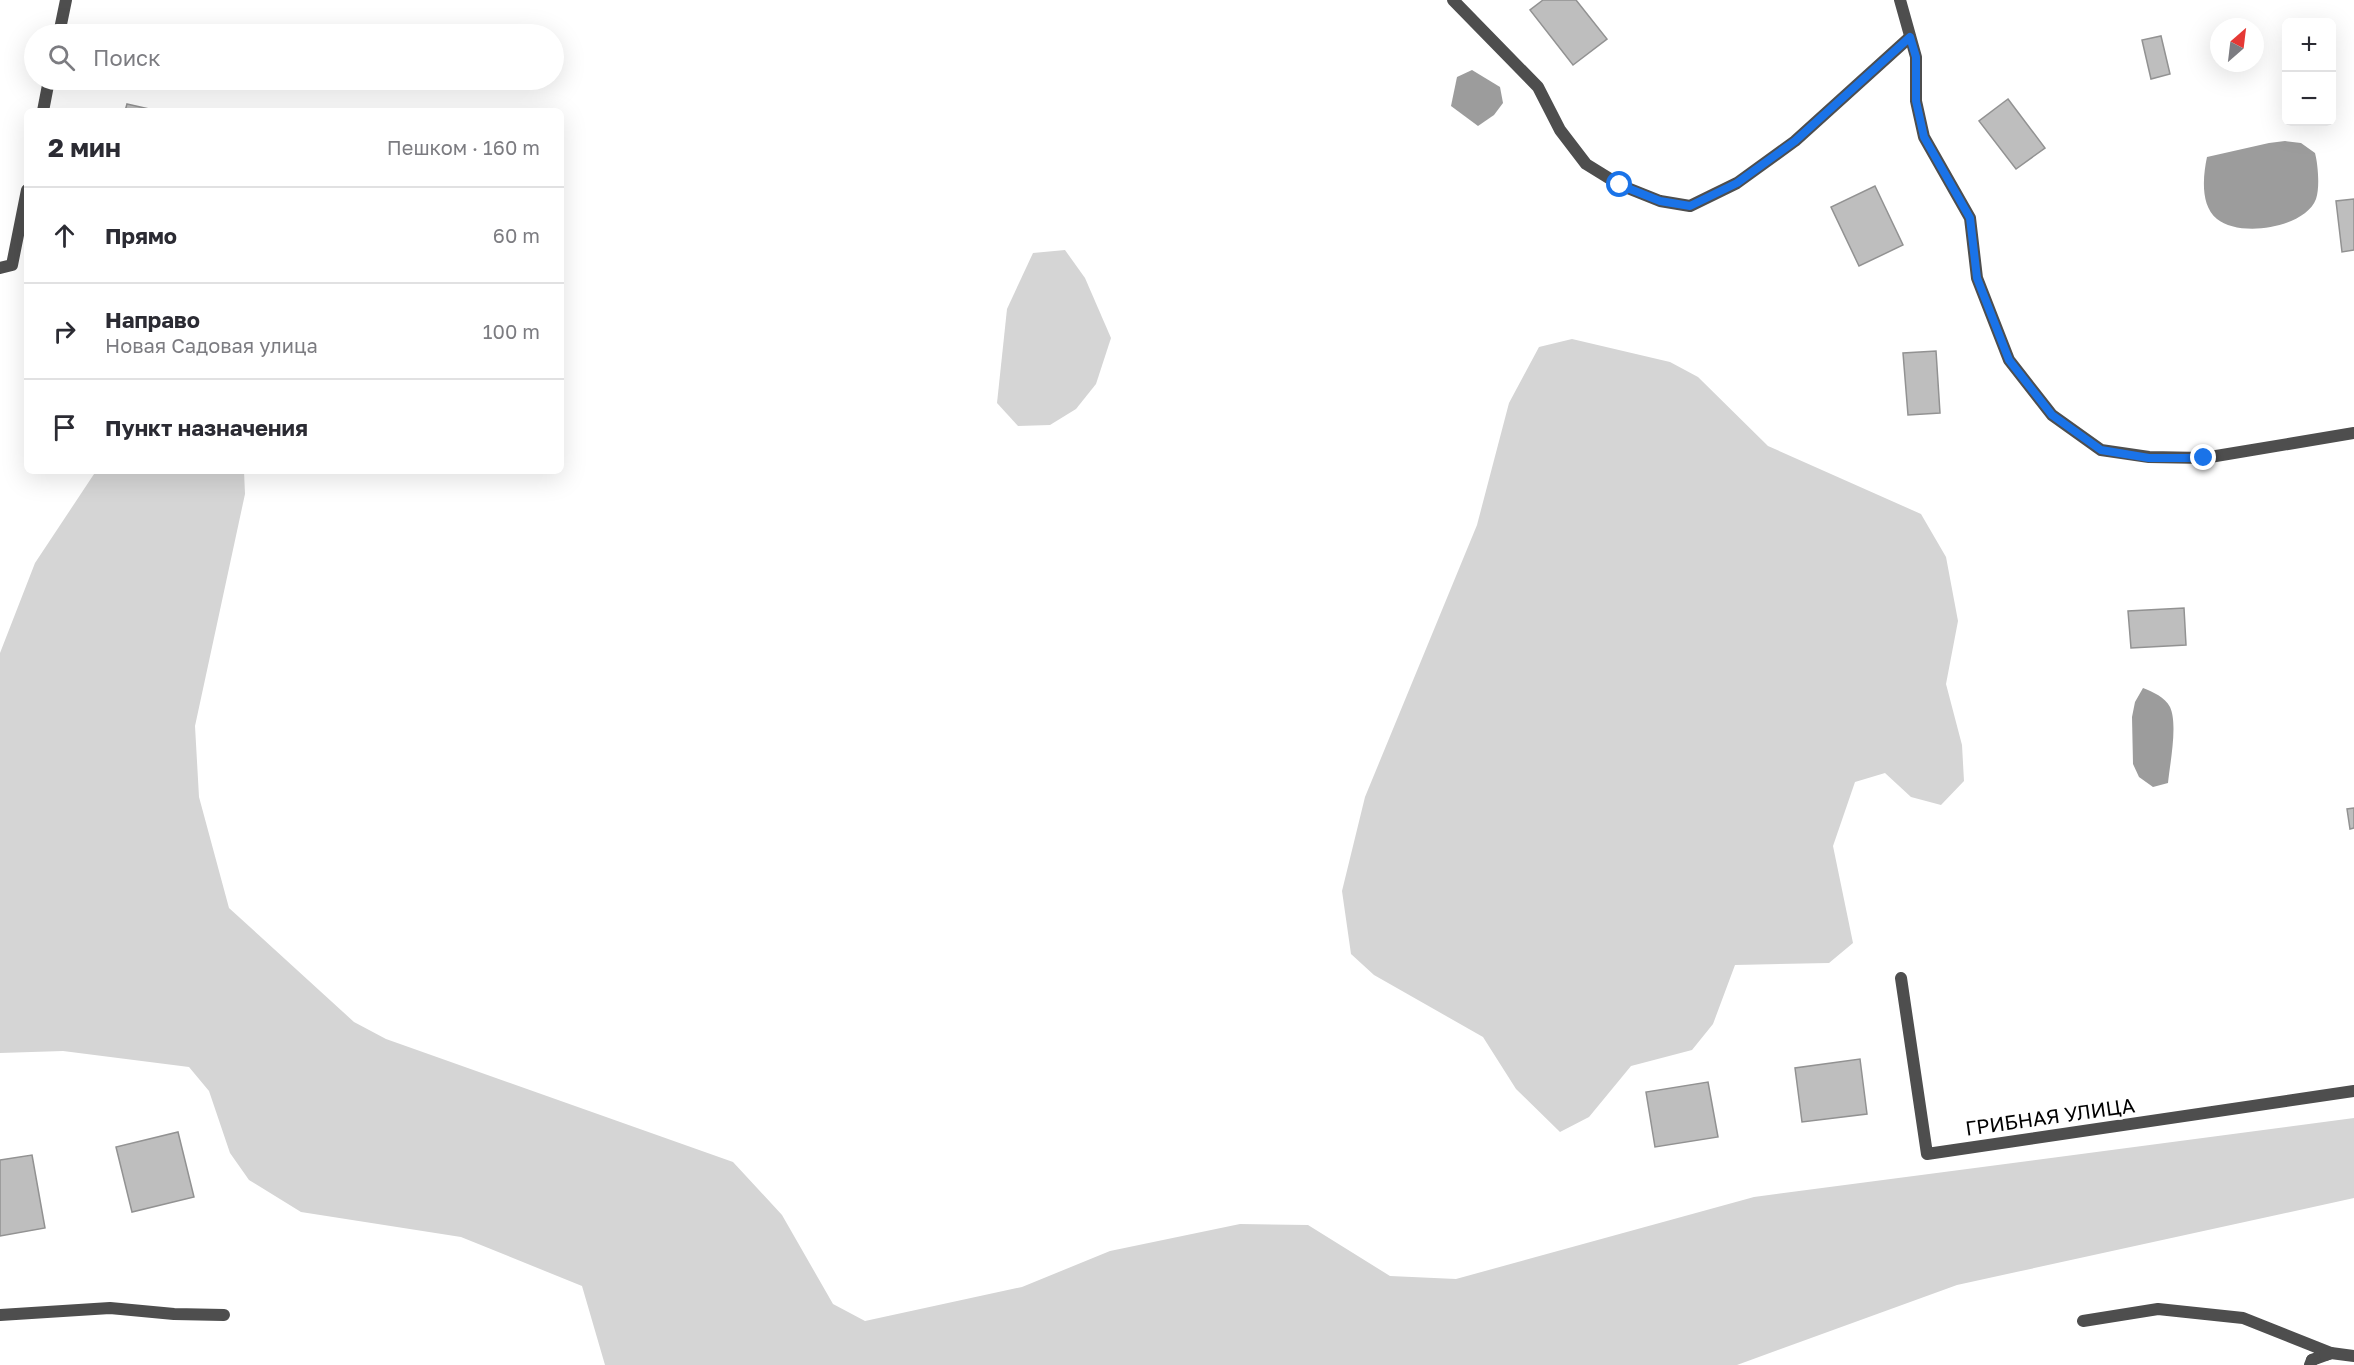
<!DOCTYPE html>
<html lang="ru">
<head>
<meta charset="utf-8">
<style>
  :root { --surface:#fff; --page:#f2f2f3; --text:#2b2b33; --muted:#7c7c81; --line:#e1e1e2 }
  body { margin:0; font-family:"Golos Text",sans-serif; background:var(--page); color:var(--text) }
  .controls { position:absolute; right:18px; top:18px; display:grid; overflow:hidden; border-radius:9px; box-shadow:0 6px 24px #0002 }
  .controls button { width:54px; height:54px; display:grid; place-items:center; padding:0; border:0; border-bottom:2px solid var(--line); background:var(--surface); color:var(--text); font:30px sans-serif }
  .compass { position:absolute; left:2210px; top:18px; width:54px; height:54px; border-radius:50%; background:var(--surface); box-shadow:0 6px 24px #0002; rotate:28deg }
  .stop { position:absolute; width:18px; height:18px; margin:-14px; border:4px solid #1a73e8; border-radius:50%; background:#fff }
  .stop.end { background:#1a73e8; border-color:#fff; box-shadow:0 2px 6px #0008 }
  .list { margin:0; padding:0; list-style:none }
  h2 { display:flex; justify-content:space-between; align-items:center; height:78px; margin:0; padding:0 24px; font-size:26px }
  h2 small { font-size:20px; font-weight:400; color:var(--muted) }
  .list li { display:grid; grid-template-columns:39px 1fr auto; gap:18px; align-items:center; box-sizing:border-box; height:96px; padding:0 24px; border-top:2px solid var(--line) }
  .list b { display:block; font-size:22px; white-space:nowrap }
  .list p { margin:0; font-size:20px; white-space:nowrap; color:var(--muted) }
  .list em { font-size:20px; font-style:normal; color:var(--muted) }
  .icon { flex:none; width:33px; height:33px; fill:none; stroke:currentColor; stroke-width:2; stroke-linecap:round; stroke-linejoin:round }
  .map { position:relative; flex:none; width:2354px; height:1365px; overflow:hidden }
  .search { position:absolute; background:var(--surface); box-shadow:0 6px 24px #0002; left:24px; top:24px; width:540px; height:66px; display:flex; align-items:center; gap:15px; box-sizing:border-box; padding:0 21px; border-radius:33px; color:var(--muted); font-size:22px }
  .panel { position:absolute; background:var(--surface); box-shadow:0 6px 24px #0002; left:24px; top:108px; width:540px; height:366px; border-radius:9px }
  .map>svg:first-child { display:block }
</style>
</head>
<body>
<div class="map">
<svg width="2354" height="1365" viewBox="0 0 2354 1365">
  <rect width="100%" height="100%" fill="#fff"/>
  <g fill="#d5d5d5">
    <path d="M1065 250 1085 278 1111 338 1096 384 1076 409 1050 425 1018 426 997 403 1007 309 1033 253Z"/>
    <path d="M1572 339 1670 362 1698 377 1768 446 1921 514 1946 557 1958 621 1946 684 1962 745 1964 781 1941 805 1911 797 1885 773 1855 782 1833 846 1853 943 1829 963 1735 965 1713 1024 1692 1050 1631 1066 1589 1117 1560 1132 1516 1089 1483 1037 1374 975 1351 954 1342 891 1365 797 1477 525 1509 403 1539 347Z"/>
    <path d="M96 471H244L245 494 195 726 199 797 229 908 354 1022 386 1039 733 1162 782 1215 833 1304 865 1321 1022 1287 1110 1251 1240 1224 1308 1225 1390 1276 1456 1279 1754 1197 2354 1118V1198L1957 1285 1737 1365H605L582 1286 461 1237 301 1212 249 1180 230 1153 209 1091 189 1067 63 1051 0 1053V653L35 563Z"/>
  </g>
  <g fill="#9c9c9c">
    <path d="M1472 70 1500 87 1503 103 1494 115 1478 126 1451 106 1457 77Z"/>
    <path d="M2285 141 2301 143 2315 153C2318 164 2320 188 2316 199 2305 228 2240 238 2217 219 2200 205 2203 176 2207 157L2269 143Z"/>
    <path d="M2143 688C2153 692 2165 697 2170 707 2178 724 2170 763 2168 783L2153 787 2139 777 2133 764 2132 717 2135 702Z"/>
  </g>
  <g fill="#bebebe" stroke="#929292" stroke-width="1.5">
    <path d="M1543 0H1576L1607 39 1573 65 1530 10Z"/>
    <path d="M2161 36 2170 74 2151 79 2142 40Z"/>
    <path d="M2008 99 2045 148 2016 169 1979 121Z"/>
    <path d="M127 104 158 111H125Z"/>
    <path d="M1875 186 1903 245 1859 266 1831 207Z"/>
    <path d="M2354 199V250L2342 252 2336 201Z"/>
    <path d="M1936 351 1940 413 1908 415 1903 353Z"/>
    <path d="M2184 608 2186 645 2131 648 2128 611Z"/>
    <path d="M2354 808V828L2350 829 2347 809Z"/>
    <path d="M1860 1059 1867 1114 1802 1122 1795 1068Z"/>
    <path d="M1708 1082 1718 1137 1655 1147 1646 1092Z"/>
    <path d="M178 1132 194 1197 132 1212 116 1147Z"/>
    <path d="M32 1155 45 1228 0 1236V1160Z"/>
  </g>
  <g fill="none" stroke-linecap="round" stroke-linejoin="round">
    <g stroke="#4e4e4e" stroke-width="12">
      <path d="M1453 0 1538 87 1560 130 1586 164 1620 185 1660 201 1690 206 1737 183 1795 141 1910 37"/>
      <path d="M2083 1321 2158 1309 2243 1318 2331 1353 2312 1360"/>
      <path d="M2325 1355 2331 1353 2354 1356"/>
    </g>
    <g stroke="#4e4e4e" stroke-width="12">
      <path d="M1900 0 1916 57V101L1924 137 1970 218 1977 278 2009 360 2052 415 2101 450 2149 457 2204 458 2354 433"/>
      <path d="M59 34 66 0"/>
      <path d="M43 111 49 80"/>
      <path d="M0 268 12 265 27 190"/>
      <path d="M1901 978 1927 1154 2354 1091"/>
      <path d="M0 1315 110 1308 174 1314 224 1315"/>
      <path d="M2310 1365 2312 1360"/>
    </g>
  </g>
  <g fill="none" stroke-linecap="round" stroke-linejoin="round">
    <path stroke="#1a73e8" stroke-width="8" d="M1620 185 1660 201 1690 206 1737 183 1795 141 1910 37 1916 57V101L1924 137 1970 218 1977 278 2009 360 2052 415 2101 450 2149 458H2204"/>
  </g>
  <g text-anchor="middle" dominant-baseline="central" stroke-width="6" stroke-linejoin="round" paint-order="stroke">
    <g font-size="20" fill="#000" stroke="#fff">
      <text transform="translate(2050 1116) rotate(-8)">ГРИБНАЯ УЛИЦА</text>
    </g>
  </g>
</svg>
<div class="controls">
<button>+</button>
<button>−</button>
</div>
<svg class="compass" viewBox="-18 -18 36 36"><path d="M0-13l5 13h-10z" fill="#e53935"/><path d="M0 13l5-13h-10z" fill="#7c7c81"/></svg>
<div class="stop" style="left:1620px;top:185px"></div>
<div class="stop end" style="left:2204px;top:458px"></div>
<div class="search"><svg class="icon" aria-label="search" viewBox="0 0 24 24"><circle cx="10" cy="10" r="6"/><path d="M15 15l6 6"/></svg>Поиск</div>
<section class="panel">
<h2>2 мин<small>Пешком · 160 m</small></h2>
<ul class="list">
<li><svg class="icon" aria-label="ahead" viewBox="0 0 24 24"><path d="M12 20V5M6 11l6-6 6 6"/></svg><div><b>Прямо</b></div><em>60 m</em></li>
<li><svg class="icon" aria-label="right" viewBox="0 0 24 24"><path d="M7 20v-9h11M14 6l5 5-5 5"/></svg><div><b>Направо</b><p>Новая Садовая улица</p></div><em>100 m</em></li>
<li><svg class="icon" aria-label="arrive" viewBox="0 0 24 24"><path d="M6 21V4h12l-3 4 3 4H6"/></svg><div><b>Пункт назначения</b></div></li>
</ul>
</section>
</div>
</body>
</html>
